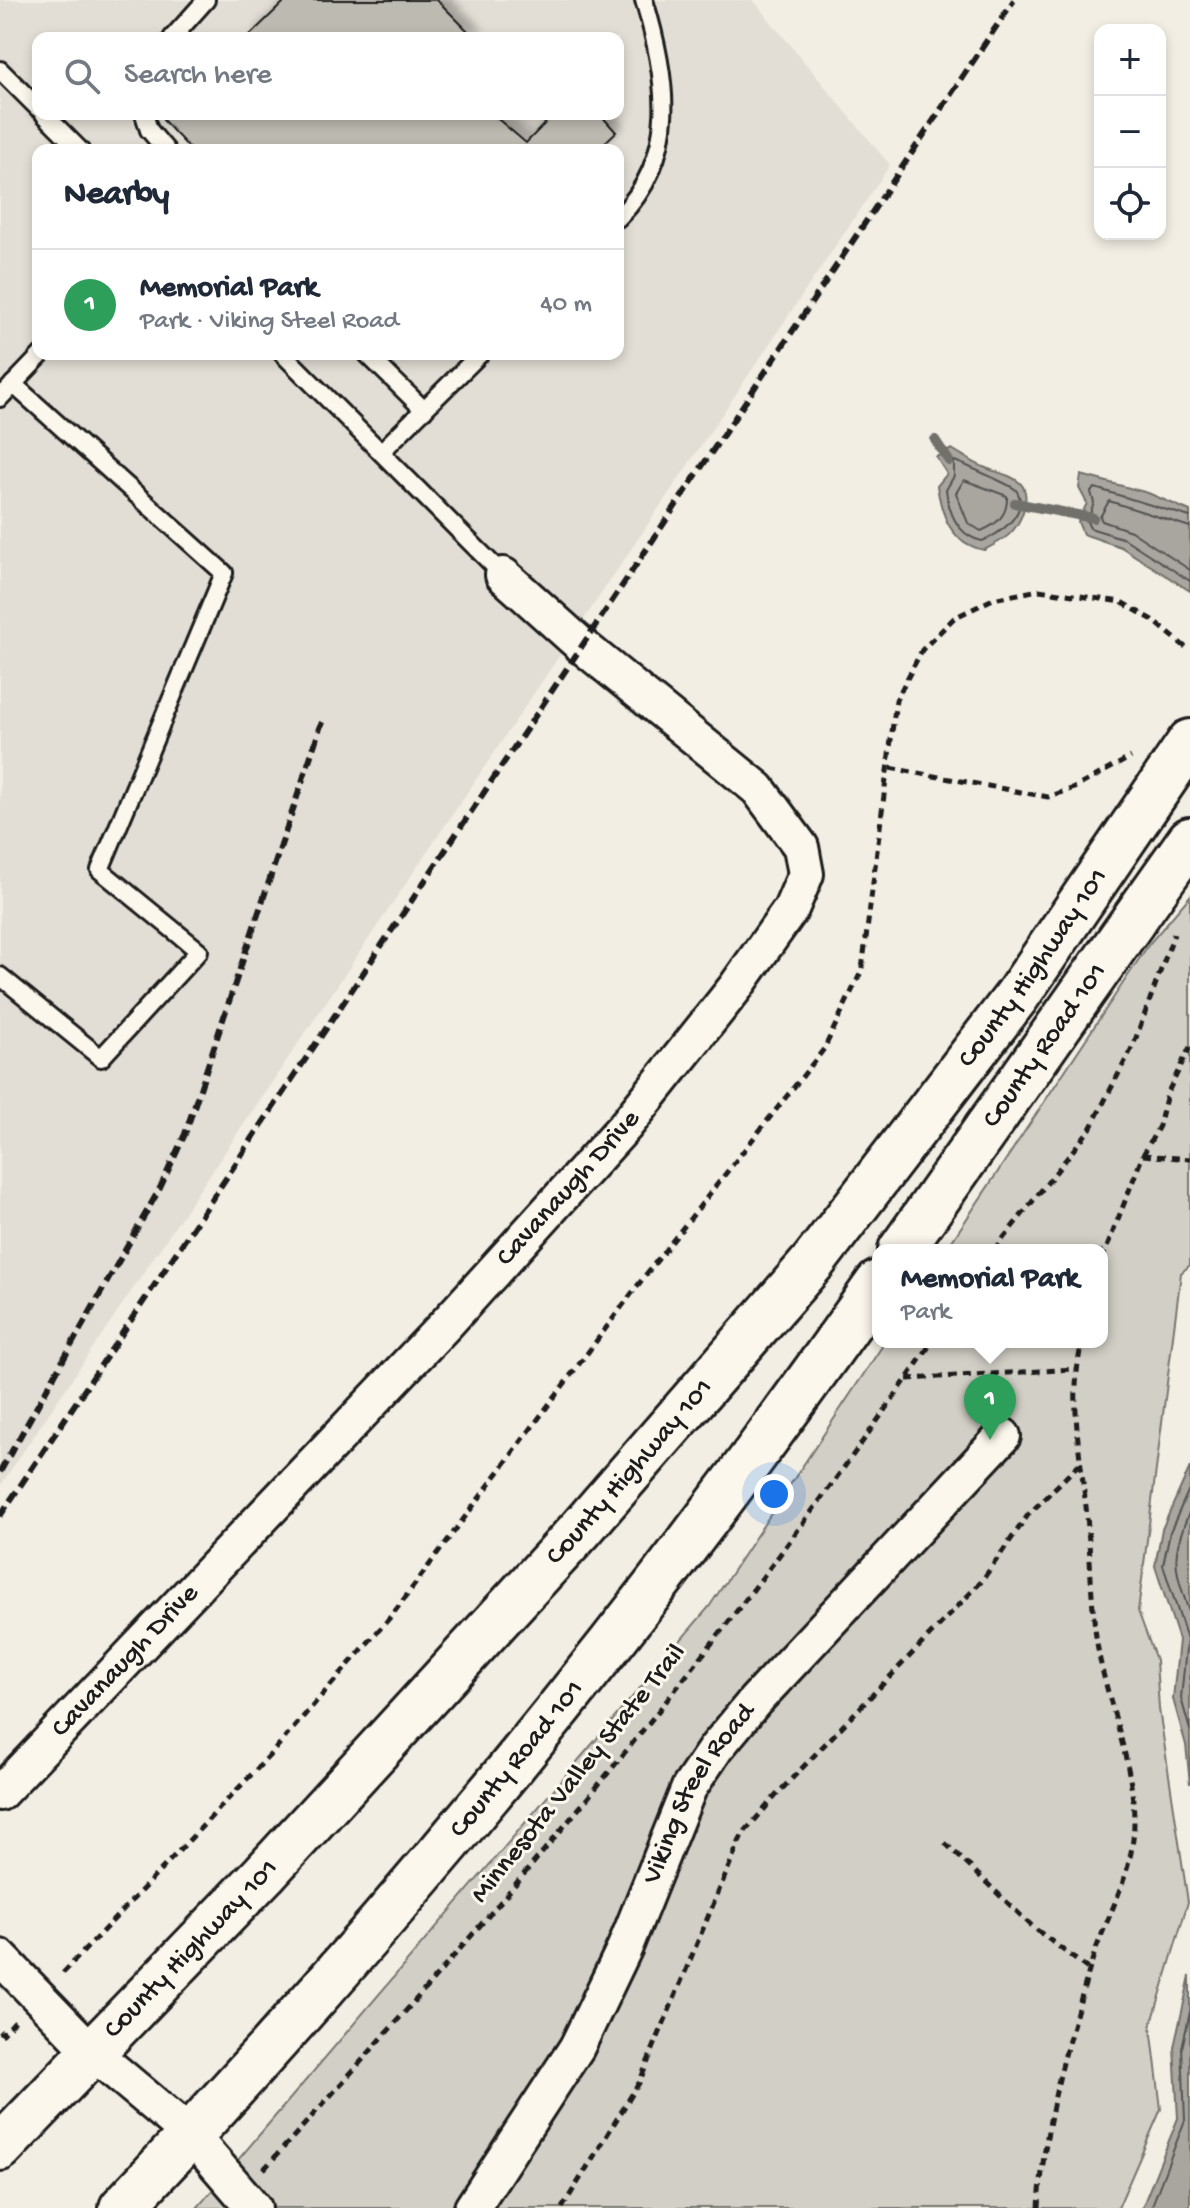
<!DOCTYPE html>
<html lang="en">
<head>
<meta charset="utf-8">
<style>
  :root { --surface:#fff; --page:#f6f6f7; --text:#1f2937; --muted:#747a83; --line:#e0e1e3; --accent:#c8321e }
  body { margin:0; font-family:"Gochi Hand",sans-serif; background:var(--page); color:var(--text) }
  .controls { position:absolute; right:24px; top:24px; display:grid; overflow:hidden; border-radius:16px; box-shadow:0 4px 12px #0003 }
  .controls button { width:72px; height:72px; display:grid; place-items:center; padding:0; border:0; border-bottom:2px solid var(--line); background:var(--surface); color:var(--text); font:40px sans-serif }
  .you { position:absolute; left:774px; top:1494px; width:28px; height:28px; margin:-20px; border:6px solid #fff; border-radius:50%; background:#1a73e8; box-shadow:0 0 0 12px #1a73e833 }
  .badge { display:grid; place-items:center; width:52px; height:52px; border-radius:50%; background:var(--accent); color:#fff; font-size:26px; font-weight:700 }
  .pin { position:absolute; translate:-50% -66px; filter:drop-shadow(0 2px 4px #0008) }
  .pin::after { content:''; position:absolute; top:42px; width:28px; height:24px; background:inherit; clip-path:polygon(0 0,100% 0,50% 100%) }
  .popup { position:absolute; left:872px; top:1244px; width:236px; height:104px; box-sizing:border-box; display:grid; place-content:center; border-radius:16px; background:var(--surface); filter:drop-shadow(0 2px 6px #0005); font-size:26px; white-space:nowrap; color:var(--muted) }
  .popup b { font-size:30px; color:var(--text) }
  .popup::after { content:''; position:absolute; left:50%; top:100%; margin-left:-16px; border:16px solid transparent; border-top-color:var(--surface) }
  .list { margin:0; padding:0; list-style:none }
  h2 { display:flex; justify-content:space-between; align-items:center; height:104px; margin:0; padding:0 32px; font-size:34px }
  h2 small { font-size:26px; font-weight:400; color:var(--muted) }
  .list li { display:grid; grid-template-columns:52px 1fr auto; gap:24px; align-items:center; box-sizing:border-box; height:112px; padding:0 32px; border-top:2px solid var(--line) }
  .list b { display:block; font-size:30px; white-space:nowrap }
  .list p { margin:0; font-size:26px; white-space:nowrap; color:var(--muted) }
  .list em { font-size:26px; font-style:normal; color:var(--muted) }
  .icon { flex:none; width:44px; height:44px; fill:none; stroke:currentColor; stroke-width:2; stroke-linecap:round; stroke-linejoin:round }
  .map { position:relative; flex:none; width:1190px; height:2208px; overflow:hidden }
  .search { position:absolute; background:var(--surface); box-shadow:0 4px 12px #0003; left:32px; top:32px; width:592px; height:88px; display:flex; align-items:center; gap:20px; box-sizing:border-box; padding:0 28px; border-radius:16px; color:var(--muted); font-size:30px }
  .panel { position:absolute; background:var(--surface); box-shadow:0 4px 12px #0003; left:32px; top:144px; width:592px; height:216px; border-radius:16px }
  .map>svg:first-child { display:block }
</style>
</head>
<body>
<div class="map">
<svg width="1190" height="2208" viewBox="0 0 1190 2208">
  <defs>
    <filter id="shadow"><feDropShadow dx="7" dy="-7" stdDeviation="4" flood-color="#0004"/></filter>
  </defs>
  <rect width="100%" height="100%" fill="#f2eee4"/>
  <filter id="ink" filterUnits="userSpaceOnUse"><feTurbulence type="fractalNoise" baseFrequency=".0125" numOctaves="2"/><feDisplacementMap in="SourceGraphic" scale="16" xChannelSelector="R" yChannelSelector="G"/><feConvolveMatrix kernelMatrix="1 2 1 2 8 2 1 2 1" color-interpolation-filters="sRGB"/></filter>
  <g filter="url(#ink)">
    <path fill="#e2ded5" fill-rule="evenodd" d="M0 0H753L890 165 0 1486ZM38 38H618V114H38ZM38 150H618V354H38Z"/>
    <path fill="#d2cfc6" stroke="#777671" stroke-width="2" d="M1190 896V1265L1181 1273 1138 1611 1156 1660 1159 1709 1188 1902 1151 2026 1161 2109 1118 2208H197L709 1607 885 1342H1102V1250H946L1149 944Z"/>
    <g fill="#a9a6a0" stroke="#716f6b" stroke-width="2">
      <path d="M952 449C961 454 970 461 979 465 1003 477 1035 474 1023 512 1016 533 1004 540 984 550 951 543 942 517 937 486L947 474 936 457Z"/>
      <path d="M1081 475 1148 493 1190 511V591L1121 547 1083 534 1078 522 1087 503 1079 488Z"/>
      <path d="M1190 1467V1784L1186 1745 1173 1699 1179 1640 1155 1566 1162 1529Z"/>
      <path d="M1190 1976V2208H1142L1178 2118 1174 2047Z"/>
    </g>
    <g fill="none" stroke-linecap="round" stroke-linejoin="round">
      <g stroke="#545351" stroke-width="2">
        <path d="M954 461C961 463 1013 486 1016 490 1031 512 999 535 982 541 958 536 949 513 946 490L954 476Z"/>
        <path d="M964 480 1007 496C1008 514 998 524 981 531L968 523 956 493Z"/>
        <path d="M1190 517 1095 488 1091 492 1094 503 1087 522 1090 528 1125 539 1190 581"/>
        <path d="M1190 527 1109 501 1100 517 1102 521 1131 531 1190 570"/>
        <path d="M1190 1487 1170 1532 1163 1565 1187 1639 1181 1698 1190 1730"/>
        <path d="M1190 1511C1169 1558 1175 1568 1190 1615"/>
        <path d="M1151 2208 1185 2120 1182 2048 1190 2012"/>
      </g>
      <g stroke="#716f6b" stroke-width="10">
        <path d="M935 440 949 461"/>
        <path d="M1015 503 1093 518"/>
      </g>
    </g>
    <g fill="#bdbab1" stroke="#1c1c1c" stroke-width="2" filter="url(#shadow)">
      <path d="M286 0H437L475 38H247Z"/>
      <path d="M170 114H492L526 143 554 114H600L616 132 597 150H191L163 120Z"/>
    </g>
    <g fill="none" stroke-linecap="round" stroke-linejoin="round">
      <defs>
        <g id="service">
          <path d="M172 38 206 0"/>
          <path d="M0 70 38 108"/>
          <path d="M44 114 80 150"/>
          <path d="M144 114 149 130 166 150"/>
          <path d="M618 218C681 156 667 76 644 0"/>
          <path d="M283 354 503 575"/>
          <path d="M367 354 424 410"/>
          <path d="M0 398 42 354"/>
          <path d="M381 452 480 354"/>
          <path d="M0 976 101 1058 199 951 100 870 224 573 13 384"/>
        </g>
        <g id="minor">
          <path id="s1" d="M0 1793 446 1324 626 1125 735 988 791 909 806 874 801 847 758 789 581 645 503 575"/>
          <path d="M0 1957 92 2052 191 2135 254 2208"/>
          <path id="s2" d="M472 2208 577 2047 625 1947 689 1788 716 1748 755 1701 1003 1436"/>
        </g>
        <g id="primary">
          <path id="s3" d="M901 1250 1190 840"/>
          <path id="s4" d="M0 2148 264 1874 581 1529 813 1262 1017 996 1190 742"/>
          <path id="s5" d="M122 2208C397 1918 650 1610 878 1283"/>
        </g>
      </defs>
      <use href="#service" stroke="#1c1c1c" stroke-width="22"/>
      <use href="#minor" stroke="#1c1c1c" stroke-width="40"/>
      <use href="#primary" stroke="#1c1c1c" stroke-width="50"/>
      <g stroke="#1c1c1c" stroke-width="5" stroke-dasharray="8 6" stroke-linecap="butt">
        <path d="M890 768 1048 797 1074 788 1131 757"/>
        <path d="M1143 1155 1190 1159"/>
        <path d="M994 1250 1090 1129 1133 1046 1174 934"/>
        <path d="M1102 1260 1143 1155 1159 1126 1167 1094 1190 1047"/>
        <path d="M907 1379 1075 1369"/>
        <path d="M945 1843 1033 1927 1089 1970"/>
        <path d="M63 1973 269 1756 392 1615 644 1277 824 1049 862 970 896 700 922 650 954 618 993 599 1039 590 1121 602 1153 620 1190 651"/>
        <path d="M0 2031 3 2034 16 2020"/>
        <path d="M264 2169C504 1906 731 1637 932 1342"/>
        <path d="M562 2208 639 2083 742 1835 779 1792 981 1582 1028 1515 1079 1464"/>
        <path d="M1039 2208C1043 2127 1066 2048 1089 1971 1101 1927 1128 1886 1133 1839 1139 1785 1116 1725 1103 1673 1090 1621 1092 1569 1087 1516 1081 1457 1068 1401 1082 1342"/>
      </g>
      <use href="#service" stroke="#fbf7ec" stroke-width="16"/>
      <use href="#minor" stroke="#fbf7ec" stroke-width="34"/>
      <use href="#primary" stroke="#fbf7ec" stroke-width="44"/>
      <g stroke="#1c1c1c" stroke-width="6" stroke-dasharray="12 6" stroke-linecap="butt">
        <path d="M0 1472 160 1188 185 1134 322 722"/>
        <path d="M0 1516 1014 0"/>
      </g>
    </g>
  </g>
  <g text-anchor="middle" dominant-baseline="central" stroke-width="6" stroke-linejoin="round" paint-order="stroke">
    <g font-size="28" fill="#1c1c1c" stroke="#fbf7ec">
      <text stroke="none"><textPath href="#s4" startOffset="1570">County Highway 101</textPath></text>
      <text stroke="none"><textPath href="#s3" startOffset="250">County Road 101</textPath></text>
      <text stroke="none"><textPath href="#s1" startOffset="830">Cavanaugh Drive</textPath></text>
      <text stroke="none"><textPath href="#s4" startOffset="924">County Highway 101</textPath></text>
      <text stroke="none"><textPath href="#s1" startOffset="182">Cavanaugh Drive</textPath></text>
      <text stroke="none"><textPath href="#s5" startOffset="598">County Road 101</textPath></text>
      <text transform="translate(579 1774) rotate(-51)">Minnesota Valley State Trail</text>
      <text stroke="none"><textPath href="#s2" startOffset="474">Viking Steel Road</textPath></text>
      <text stroke="none"><textPath href="#s4" startOffset="276">County Highway 101</textPath></text>
    </g>
  </g>
</svg>
<div class="controls">
<button>+</button>
<button>−</button>
<button><svg class="icon" aria-label="locate" viewBox="0 0 24 24"><circle cx="12" cy="12" r="6"/><path d="M12 2v4M12 18v4M2 12h4M18 12h4"/></svg></button>
</div>
<div class="you"></div>
<div class="pin badge" style="left:990px;top:1440px;background:#2e9e5b">1</div>
<div class="popup"><b>Memorial Park</b>Park</div>
<div class="search"><svg class="icon" aria-label="search" viewBox="0 0 24 24"><circle cx="10" cy="10" r="6"/><path d="M15 15l6 6"/></svg>Search here</div>
<section class="panel">
<h2>Nearby<small></small></h2>
<ul class="list">
<li><span class="badge" style="background:#2e9e5b">1</span><div><b>Memorial Park</b><p>Park · Viking Steel Road</p></div><em>40 m</em></li>
</ul>
</section>
</div>
</body>
</html>
